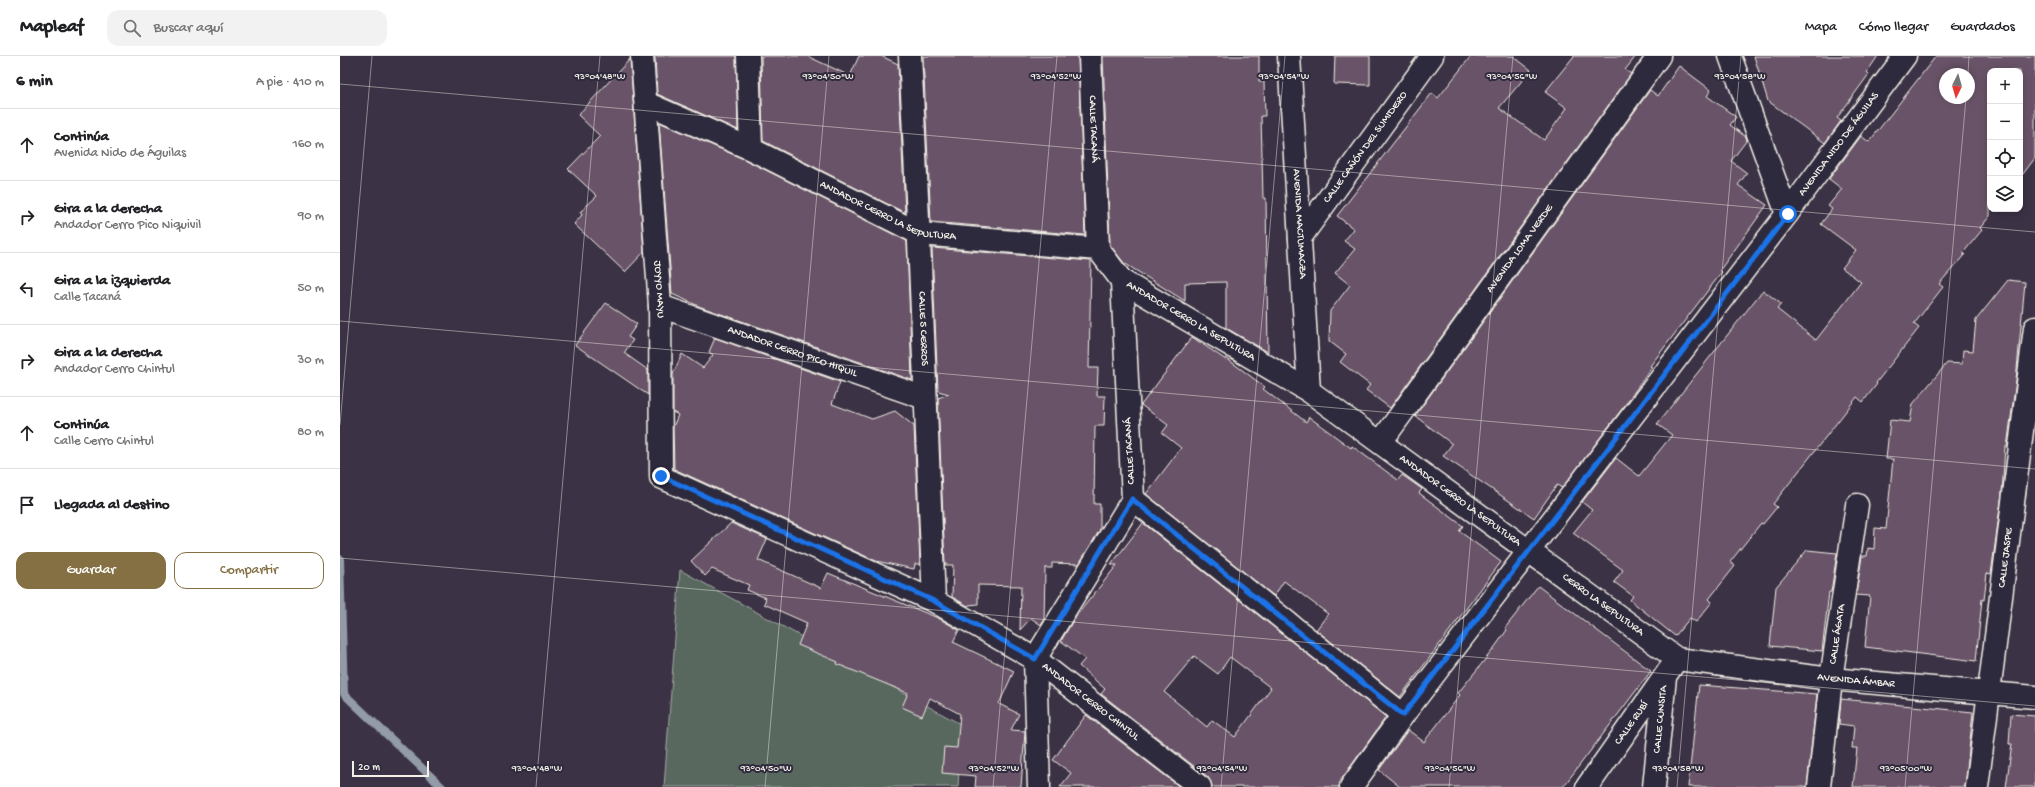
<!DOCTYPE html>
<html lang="es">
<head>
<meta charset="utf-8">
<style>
  :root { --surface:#fff; --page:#f2f2f2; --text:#202124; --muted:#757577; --line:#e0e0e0; --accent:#847042 }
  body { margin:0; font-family:"Gochi Hand",sans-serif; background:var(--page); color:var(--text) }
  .controls { position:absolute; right:12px; top:12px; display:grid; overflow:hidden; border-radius:8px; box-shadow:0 2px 10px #0003 }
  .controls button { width:36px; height:36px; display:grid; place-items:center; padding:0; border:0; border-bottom:1px solid var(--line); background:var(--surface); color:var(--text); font:20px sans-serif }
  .compass { position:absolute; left:1599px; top:12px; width:36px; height:36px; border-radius:50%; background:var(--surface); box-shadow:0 2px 10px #0003; rotate:185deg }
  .scale { position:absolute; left:12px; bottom:10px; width:77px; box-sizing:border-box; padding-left:4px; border:2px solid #f4f1e8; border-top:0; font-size:11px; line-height:14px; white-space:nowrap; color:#f4f1e8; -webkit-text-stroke:3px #2f2a3d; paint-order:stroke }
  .stop { position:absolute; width:12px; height:12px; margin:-9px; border:3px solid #1a73e8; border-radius:50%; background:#fff }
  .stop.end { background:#1a73e8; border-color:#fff; box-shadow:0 1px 4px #0008 }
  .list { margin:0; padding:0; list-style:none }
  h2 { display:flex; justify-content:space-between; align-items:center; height:52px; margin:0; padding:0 16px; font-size:17px }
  h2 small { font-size:13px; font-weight:400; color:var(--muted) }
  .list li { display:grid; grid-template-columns:26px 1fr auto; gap:12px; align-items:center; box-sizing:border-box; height:72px; padding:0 16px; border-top:1px solid var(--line) }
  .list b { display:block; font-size:15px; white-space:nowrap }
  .list p { margin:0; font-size:13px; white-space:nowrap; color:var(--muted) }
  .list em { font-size:13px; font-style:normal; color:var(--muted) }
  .actions { display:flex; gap:8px; padding:12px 16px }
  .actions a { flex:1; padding:9px 0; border:1px solid var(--accent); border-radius:12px; text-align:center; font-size:14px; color:var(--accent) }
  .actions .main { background:var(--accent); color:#fff }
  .icon { flex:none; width:22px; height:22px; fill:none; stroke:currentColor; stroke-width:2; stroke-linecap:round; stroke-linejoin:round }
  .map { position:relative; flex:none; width:1695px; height:731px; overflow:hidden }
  header { display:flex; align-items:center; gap:24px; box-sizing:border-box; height:56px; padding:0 20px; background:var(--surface); border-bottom:1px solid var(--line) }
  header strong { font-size:19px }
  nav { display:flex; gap:22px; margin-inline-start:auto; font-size:14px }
  .search { width:280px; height:36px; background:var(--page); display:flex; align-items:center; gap:10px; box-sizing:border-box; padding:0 14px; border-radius:12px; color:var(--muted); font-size:15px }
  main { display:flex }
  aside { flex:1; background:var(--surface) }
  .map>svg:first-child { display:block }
</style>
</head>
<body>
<header>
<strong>Mapleaf</strong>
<div class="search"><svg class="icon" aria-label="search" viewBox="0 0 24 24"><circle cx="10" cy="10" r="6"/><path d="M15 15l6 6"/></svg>Buscar aquí</div>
<nav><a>Mapa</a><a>Cómo llegar</a><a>Guardados</a></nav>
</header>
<main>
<aside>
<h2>6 min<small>A pie · 410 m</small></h2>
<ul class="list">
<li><svg class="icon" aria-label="ahead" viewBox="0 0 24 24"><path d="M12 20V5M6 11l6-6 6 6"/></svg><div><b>Continúa</b><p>Avenida Nido de Águilas</p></div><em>160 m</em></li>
<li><svg class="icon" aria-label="right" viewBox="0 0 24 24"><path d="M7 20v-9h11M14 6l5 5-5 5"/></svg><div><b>Gira a la derecha</b><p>Andador Cerro Pico Niquivil</p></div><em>90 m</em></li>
<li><svg class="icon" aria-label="left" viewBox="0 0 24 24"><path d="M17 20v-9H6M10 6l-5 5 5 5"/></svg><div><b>Gira a la izquierda</b><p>Calle Tacaná</p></div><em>50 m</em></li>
<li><svg class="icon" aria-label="right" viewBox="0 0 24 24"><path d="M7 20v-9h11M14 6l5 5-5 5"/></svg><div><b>Gira a la derecha</b><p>Andador Cerro Chintul</p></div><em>30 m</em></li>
<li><svg class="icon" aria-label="ahead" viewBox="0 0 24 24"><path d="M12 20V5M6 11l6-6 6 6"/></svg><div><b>Continúa</b><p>Calle Cerro Chintul</p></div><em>80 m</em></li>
<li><svg class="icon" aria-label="arrive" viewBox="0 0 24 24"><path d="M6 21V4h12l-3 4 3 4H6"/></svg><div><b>Llegada al destino</b></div></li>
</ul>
<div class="actions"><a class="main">Guardar</a><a>Compartir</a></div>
</aside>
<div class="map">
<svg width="1695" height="731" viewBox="0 0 1695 731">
  <rect width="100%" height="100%" fill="#3b3245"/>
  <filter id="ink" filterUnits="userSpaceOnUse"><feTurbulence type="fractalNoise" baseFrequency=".025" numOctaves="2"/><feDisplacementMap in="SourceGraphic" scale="8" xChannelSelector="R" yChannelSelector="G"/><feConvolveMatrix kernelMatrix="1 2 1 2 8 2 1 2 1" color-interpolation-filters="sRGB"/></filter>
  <g filter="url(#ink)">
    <path fill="#58685f" stroke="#a6aca4" d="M340 514 622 669 618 731H324Z"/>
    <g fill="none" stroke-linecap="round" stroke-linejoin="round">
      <path stroke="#929ba7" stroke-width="8" d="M0 503 4 638 102 731"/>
    </g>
    <g fill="#695367" stroke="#f4f1e8" fill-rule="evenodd">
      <path d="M315 0H396L398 74 317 38Z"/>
      <path d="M421 0H467L510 20 519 0H541L558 8 565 157 423 85Z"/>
      <path d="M583 0H738L745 179 591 166Z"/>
      <path d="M763 0H919V26H924L925 60H921L923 142H926L928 296 886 272V226L845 227V245L784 207 770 189Z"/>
      <path d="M995 0H1030V29L994 28Z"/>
      <path d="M1131 0H1173L1191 14 1159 52 1204 84 1227 52 1205 36 1234 0H1296L1285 14 1291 18 1050 352 1026 334 1030 329 1000 306 1006 298 989 285 990 255 1010 229 995 217 1015 193 1004 185 1014 173 997 160 1092 37 1098 42Z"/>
      <path d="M1414 0H1538L1527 16 1529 18 1497 62 1501 65 1485 87 1428 45Z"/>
      <path d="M1596 0H1695V102L1683 118 1680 117V15H1650V160L1640 172 1642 174 1623 197 1625 198 1599 228 1603 231 1574 268 1579 272 1536 327 1537 328 1523 346 1517 341 1448 429 1433 448 1437 451 1423 468 1421 467 1390 506 1395 510 1369 543 1372 546 1356 566 1350 562 1335 580 1290 544 1293 540 1274 526 1283 514 1233 477 1252 454 1242 446 1276 402 1299 420 1332 379 1317 368 1423 234 1441 248 1437 253 1476 284 1521 226 1502 212 1516 194 1481 168 1492 153 1488 150 1502 133 1489 123 1521 80 1529 86ZM1605 18H1629V42H1605Z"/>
      <path d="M290 3 304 196 285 216 234 168 242 159 240 156 257 140 228 113 260 80 238 59Z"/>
      <path d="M1339 10 1371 34 1367 40 1396 61 1390 69 1406 81 1407 84 1391 105 1407 117 1398 129 1427 149 1380 214 1382 216 1310 310 1312 311 1285 349 1222 432 1217 429 1194 462 1103 400 1112 388 1075 360 1310 34 1318 40Z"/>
      <path d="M319 66 406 104 567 185 572 324 361 251 332 238Z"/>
      <path d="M592 192 751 205 749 312H758L757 340H765L764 370H755L754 448H760V474L739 508 712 507V512H705L704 565 701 569 691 562 680 574 681 530 638 529V548L629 549 628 550 612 541 613 509H605L598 342 609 338 598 335Z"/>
      <path d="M1668 224 1685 226 1676 324 1667 391H1665L1662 437 1651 518 1647 517 1644 544 1642 543 1636 605 1525 591 1530 540 1516 539 1522 500H1527L1528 492 1534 493 1535 472 1546 473 1553 403H1546L1550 364 1570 366 1573 348 1607 307 1622 308 1623 294 1633 295 1636 264Z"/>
      <path d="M266 247 297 268 288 281 293 284 284 297 308 314V339L235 289Z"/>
      <path d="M852 281 886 304V302L925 331 923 333 966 366 969 361 1011 392 1012 390 1058 424 1062 419 1082 433 1079 437 1123 470 1119 475 1161 506 1060 641 976 574 988 558 944 525 934 540 806 438 841 392 822 377 828 369 801 349Z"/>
      <path d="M375 282 500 326 492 348 532 363 555 355 574 370 580 508H575L574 513 536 505 334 413 333 371 338 359 333 356V318L342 298 363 312 373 299 369 296Z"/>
      <path d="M391 467 427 483 418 504 481 532 488 517 598 562 619 574 613 586 674 615 659 648 679 658 671 674 685 675 681 731H635L636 720 602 717 604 691 617 692 620 658 590 642 582 660 562 651 568 637 497 608 498 606 458 589 467 567 424 548 426 542 407 534 409 529 372 513 365 520 351 505Z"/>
      <path d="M803 467 1046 661 1001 724 999 731H872L868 721 761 638 765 633 739 610 745 603 721 585 734 563 777 509H771ZM854 600 878 618 890 601 931 632 895 681 872 664 867 671 824 636Z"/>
      <path d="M1467 494 1497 497 1491 536H1489L1482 595 1430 590 1436 531Z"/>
      <path d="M1198 530 1311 615 1223 731H1060L1039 714 1068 674 1084 686 1120 639 1118 637 1152 595 1167 574 1165 572Z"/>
      <path d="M1359 629 1477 638 1467 731H1348Z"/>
      <path d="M1501 643 1633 656 1625 731H1513L1517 692H1512L1514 670 1499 668Z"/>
      <path d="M1671 658 1695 660V731H1666L1672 688H1669Z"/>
      <path d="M746 659 840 731H720L731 717 713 704Z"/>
    </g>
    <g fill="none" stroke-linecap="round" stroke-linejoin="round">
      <defs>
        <g id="street">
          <path id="s1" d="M302 0 320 250 321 421 594 545 695 603 860 731"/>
          <path d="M408 0 411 93"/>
          <path id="s2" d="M570 0C580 181 586 363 594 545"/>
          <path id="s3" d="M750 0 758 193"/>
          <path id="s4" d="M949 0 969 335"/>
          <path d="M1390 0 1447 158"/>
          <path id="s5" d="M306 47 411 93 580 178 758 193 782 225 969 335 1337 603 1491 623 1695 641"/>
          <path id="s6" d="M960 182 1092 0"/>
          <path id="s7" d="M320 250 585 342"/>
          <path id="s8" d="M1041 386 1319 0"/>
          <path d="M793 443 1063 659"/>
          <path d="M699 731 695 603 793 443 782 225"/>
          <path id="s9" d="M1011 731 1063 659 1447 158 1565 0"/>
          <path id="s10" d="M1247 731 1337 603"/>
          <path id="s11" d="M1314 731 1325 621"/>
          <path id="s12" d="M1479 731 1491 623 1517 449"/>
          <path id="s13" d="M1637 731 1695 272"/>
        </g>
      </defs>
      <use href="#street" stroke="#f4f1e8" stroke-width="25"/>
      <use href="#street" stroke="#2f2a3d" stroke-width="22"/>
    </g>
  </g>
  <g fill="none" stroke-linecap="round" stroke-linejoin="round" filter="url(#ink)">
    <path stroke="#1a73e8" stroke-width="5" d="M321 420 594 545 695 603 792 443 1063 659 1448 158"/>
  </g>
  <path fill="none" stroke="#f4f1e8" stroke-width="1" stroke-opacity="0.45" d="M1628 18 1629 0M0 28 1695 176M0 265 1695 413M0 369 32 0M0 502 1695 650M196 731 260 0M425 731 489 0M653 731 717 0M881 731 945 0M1109 731 1173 0M1337 731 1401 0M1565 731 1626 42"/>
  <g text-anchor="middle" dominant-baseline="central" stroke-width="4" stroke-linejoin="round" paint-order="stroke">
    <g font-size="11" fill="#f4f1e8" stroke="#2f2a3d">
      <text stroke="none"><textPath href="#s3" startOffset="73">CALLE TACANÁ</textPath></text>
      <text stroke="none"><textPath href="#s9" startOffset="807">AVENIDA NIDO DE ÁGUILAS</textPath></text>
      <text stroke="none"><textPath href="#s6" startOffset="112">CALLE CAÑÓN DEL SUMIDERO</textPath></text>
      <text stroke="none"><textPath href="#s5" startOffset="266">ANDADOR CERRO LA SEPULTURA</textPath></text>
      <text stroke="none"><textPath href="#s4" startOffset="168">AVENIDA MACTUMACZA</textPath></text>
      <text stroke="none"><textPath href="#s8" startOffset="238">AVENIDA LOMA VERDE</textPath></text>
      <text stroke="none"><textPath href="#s1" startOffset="234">JOYYO MAYU</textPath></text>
      <text stroke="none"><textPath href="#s5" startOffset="602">ANDADOR CERRO LA SEPULTURA</textPath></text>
      <text stroke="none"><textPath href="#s2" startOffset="273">CALLE 5 CERROS</textPath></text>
      <text stroke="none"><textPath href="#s7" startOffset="140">ANDADOR CERRO PICO HIQUIL</textPath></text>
      <text transform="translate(790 395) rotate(-93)">CALLE TACANÁ</text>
      <text stroke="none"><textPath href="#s5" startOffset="926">ANDADOR CERRO LA SEPULTURA</textPath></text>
      <text stroke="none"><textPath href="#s13" startOffset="231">CALLE JASPE</textPath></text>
      <text stroke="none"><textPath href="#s5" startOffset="1103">CERRO LA SEPULTURA</textPath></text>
      <text stroke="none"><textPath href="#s12" startOffset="154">CALLE ÁGATA</textPath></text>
      <text stroke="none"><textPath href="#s5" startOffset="1375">AVENIDA ÁMBAR</textPath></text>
      <text stroke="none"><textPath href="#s1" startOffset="908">ANDADOR CERRO CHINTUL</textPath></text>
      <text stroke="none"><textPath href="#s11" startOffset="68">CALLE CUNSITA</textPath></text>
      <text stroke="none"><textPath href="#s10" startOffset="78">CALLE RUBÍ</textPath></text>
    </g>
  </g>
  <g font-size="10" text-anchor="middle" fill="#f4f1e8" stroke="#2f2a3d" stroke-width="4" stroke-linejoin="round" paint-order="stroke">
    <text x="260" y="23">93°04'48"W</text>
    <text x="488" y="23">93°04'50"W</text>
    <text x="716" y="23">93°04'52"W</text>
    <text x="944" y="23">93°04'54"W</text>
    <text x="1172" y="23">93°04'56"W</text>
    <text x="1400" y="23">93°04'58"W</text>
    <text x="197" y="715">93°04'48"W</text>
    <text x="426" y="715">93°04'50"W</text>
    <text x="654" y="715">93°04'52"W</text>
    <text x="882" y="715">93°04'54"W</text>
    <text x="1110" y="715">93°04'56"W</text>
    <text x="1338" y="715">93°04'58"W</text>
    <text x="1566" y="715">93°05'00"W</text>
  </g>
</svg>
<div class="controls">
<button>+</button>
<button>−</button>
<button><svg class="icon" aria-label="locate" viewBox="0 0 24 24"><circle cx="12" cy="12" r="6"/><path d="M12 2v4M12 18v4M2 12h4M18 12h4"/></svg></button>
<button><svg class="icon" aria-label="layers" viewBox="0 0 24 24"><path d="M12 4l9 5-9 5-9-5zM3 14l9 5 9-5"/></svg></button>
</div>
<svg class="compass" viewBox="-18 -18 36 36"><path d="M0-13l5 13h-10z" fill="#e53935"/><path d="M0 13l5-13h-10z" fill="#757577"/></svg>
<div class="scale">20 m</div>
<div class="stop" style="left:1448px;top:158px"></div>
<div class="stop end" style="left:321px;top:420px"></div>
</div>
</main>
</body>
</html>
